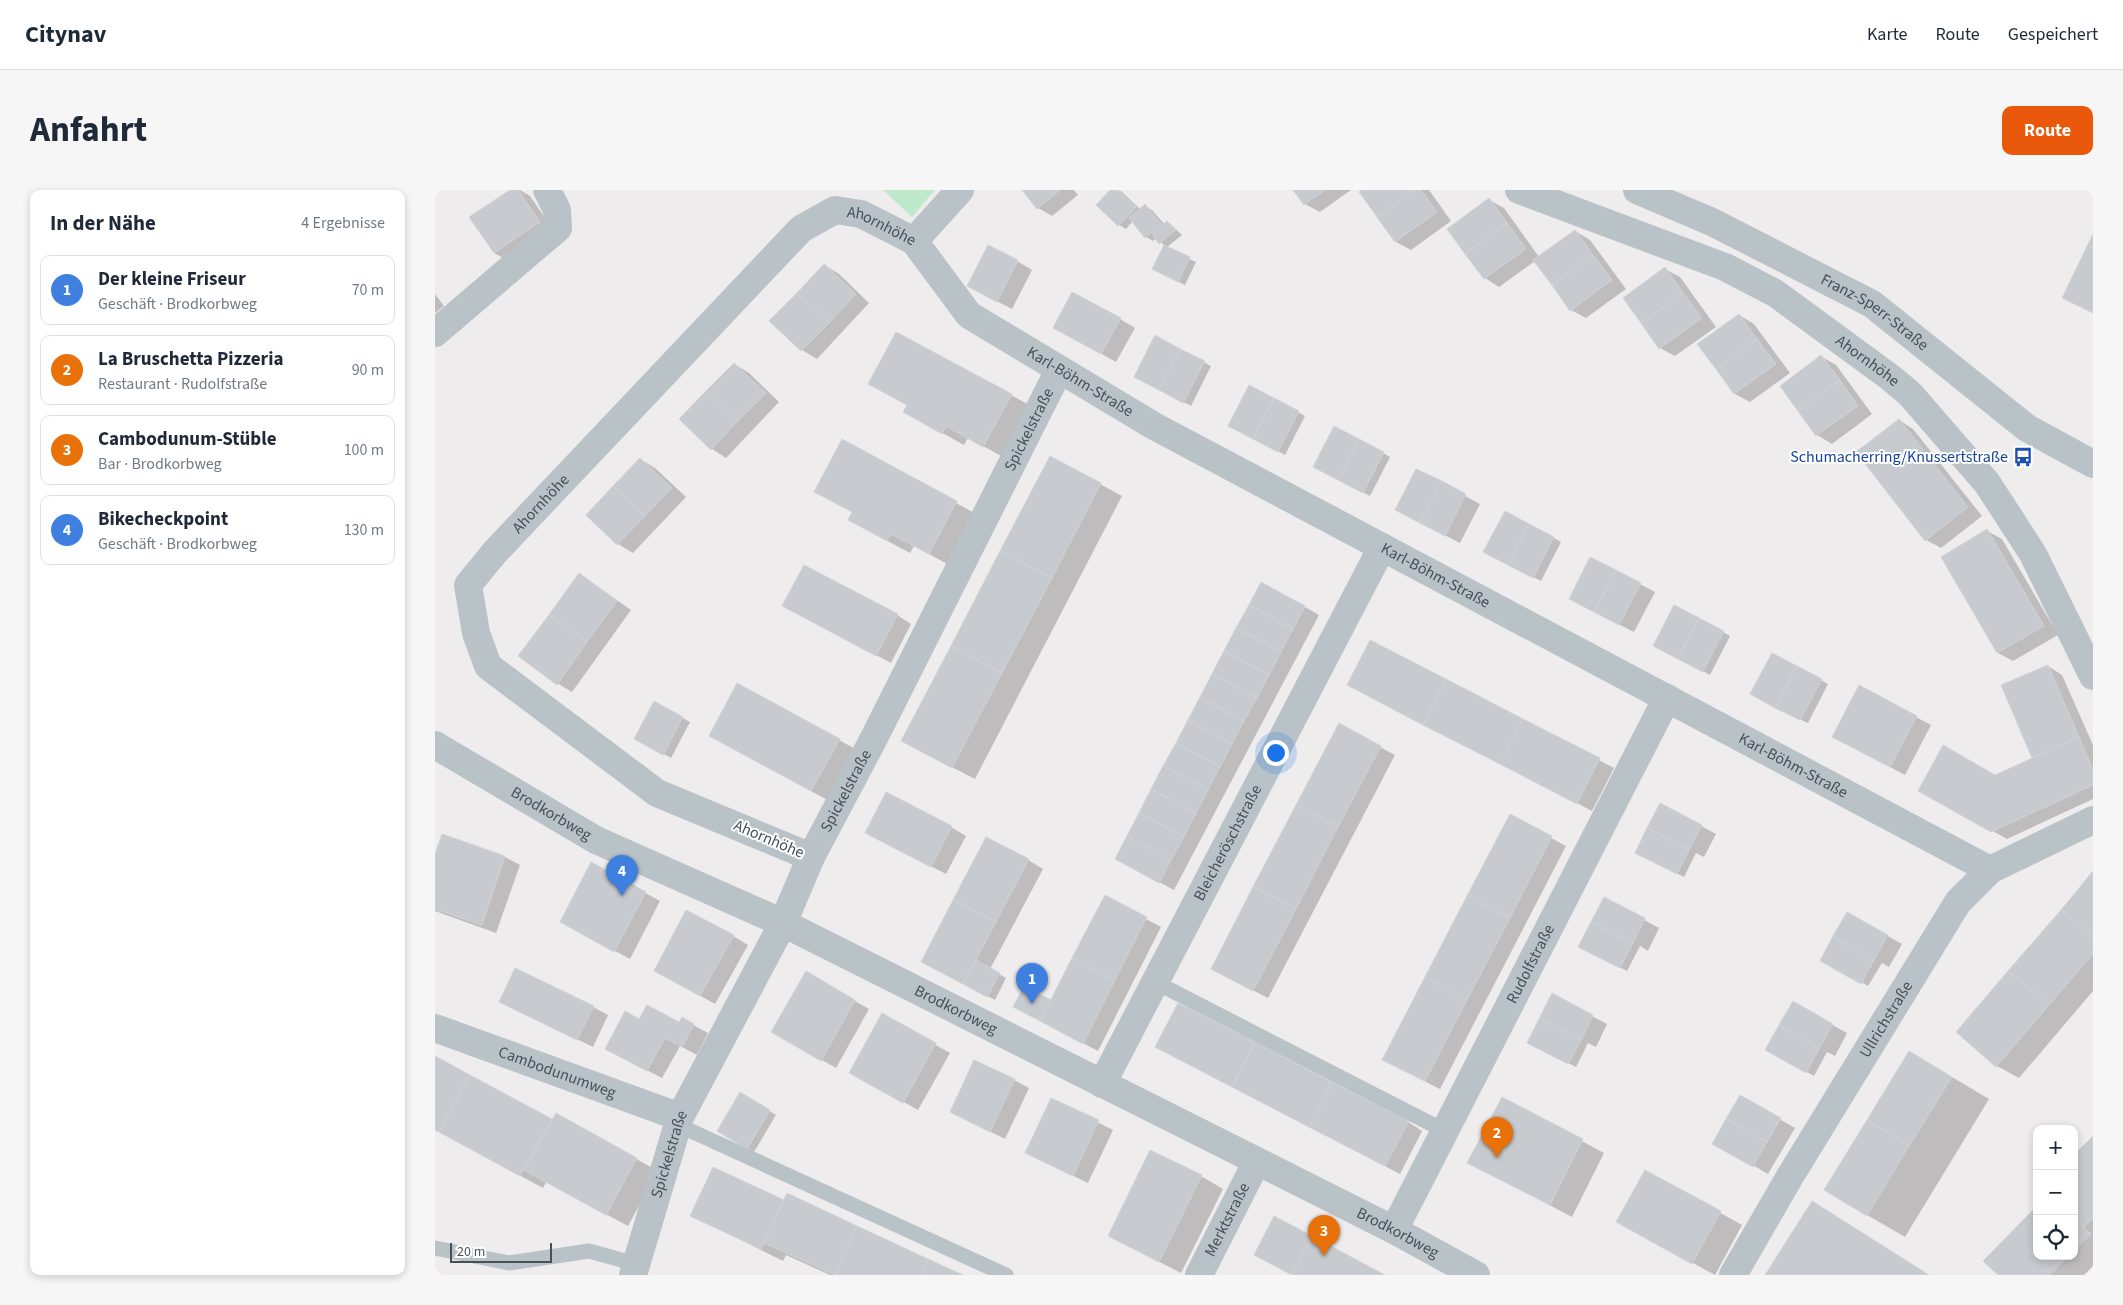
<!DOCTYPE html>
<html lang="de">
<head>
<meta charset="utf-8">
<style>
  :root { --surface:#fff; --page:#f6f6f7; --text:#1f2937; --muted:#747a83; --line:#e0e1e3; --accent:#ea580c }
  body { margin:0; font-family:"Source Sans 3",sans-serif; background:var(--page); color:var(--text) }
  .controls { position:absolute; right:15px; bottom:15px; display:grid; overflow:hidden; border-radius:10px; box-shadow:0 2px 8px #0003 }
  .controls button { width:45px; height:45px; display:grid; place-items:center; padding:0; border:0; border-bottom:1px solid var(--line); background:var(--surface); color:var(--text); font:25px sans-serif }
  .scale { position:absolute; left:15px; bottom:12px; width:102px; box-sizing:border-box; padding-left:5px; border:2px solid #465157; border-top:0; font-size:14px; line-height:18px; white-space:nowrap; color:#465157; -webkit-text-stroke:4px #fff; paint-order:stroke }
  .you { position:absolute; left:840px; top:562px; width:18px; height:18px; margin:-12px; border:4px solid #fff; border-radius:50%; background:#1a73e8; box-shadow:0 0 0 8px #1a73e833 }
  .badge { display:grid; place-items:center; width:32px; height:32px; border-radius:50%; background:var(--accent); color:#fff; font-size:16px; font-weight:700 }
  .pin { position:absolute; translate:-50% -41px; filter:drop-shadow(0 1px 2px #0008) }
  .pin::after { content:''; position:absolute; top:26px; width:18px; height:15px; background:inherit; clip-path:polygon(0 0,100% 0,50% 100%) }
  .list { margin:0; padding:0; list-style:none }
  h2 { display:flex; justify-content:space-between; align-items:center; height:65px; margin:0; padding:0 20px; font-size:21px }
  h2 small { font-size:16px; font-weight:400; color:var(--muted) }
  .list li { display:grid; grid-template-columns:32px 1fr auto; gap:15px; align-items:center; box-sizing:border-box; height:70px; margin:0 10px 10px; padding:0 10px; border:1px solid var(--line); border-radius:10px }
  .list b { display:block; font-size:19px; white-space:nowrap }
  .list p { margin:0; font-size:16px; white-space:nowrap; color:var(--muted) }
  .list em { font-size:16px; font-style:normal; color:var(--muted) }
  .icon { flex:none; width:28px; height:28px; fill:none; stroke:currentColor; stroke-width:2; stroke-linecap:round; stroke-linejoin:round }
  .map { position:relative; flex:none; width:1658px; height:1085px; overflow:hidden; border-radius:10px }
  header { display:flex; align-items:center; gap:30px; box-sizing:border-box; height:70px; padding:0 25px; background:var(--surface); border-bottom:1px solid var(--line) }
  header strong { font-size:24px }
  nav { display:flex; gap:28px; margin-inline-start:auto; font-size:18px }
  .intro { display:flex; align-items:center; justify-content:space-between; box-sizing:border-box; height:120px; padding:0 30px }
  h1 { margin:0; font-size:35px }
  .button { padding:12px 22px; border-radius:10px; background:var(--accent); color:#fff; font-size:18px; font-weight:700 }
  main { display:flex; gap:30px; padding:0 30px }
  aside { flex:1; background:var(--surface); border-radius:10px; box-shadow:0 2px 8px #0003 }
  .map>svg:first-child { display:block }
</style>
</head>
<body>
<header>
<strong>Citynav</strong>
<nav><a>Karte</a><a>Route</a><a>Gespeichert</a></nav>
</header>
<div class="intro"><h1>Anfahrt</h1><a class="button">Route</a></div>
<main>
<aside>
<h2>In der Nähe<small>4 Ergebnisse</small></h2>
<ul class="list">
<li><span class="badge" style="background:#3f7fe0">1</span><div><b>Der kleine Friseur</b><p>Geschäft · Brodkorbweg</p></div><em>70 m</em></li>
<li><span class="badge" style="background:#e8710a">2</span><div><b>La Bruschetta Pizzeria</b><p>Restaurant · Rudolfstraße</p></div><em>90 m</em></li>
<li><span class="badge" style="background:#e8710a">3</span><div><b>Cambodunum-Stüble</b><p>Bar · Brodkorbweg</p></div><em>100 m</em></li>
<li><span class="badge" style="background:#3f7fe0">4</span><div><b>Bikecheckpoint</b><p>Geschäft · Brodkorbweg</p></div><em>130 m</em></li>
</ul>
</aside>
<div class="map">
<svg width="1658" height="1085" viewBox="0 0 1658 1085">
  <rect width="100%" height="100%" fill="#eeecec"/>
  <path fill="#bee9ca" d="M448 0H500L477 27Z"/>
  <g fill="#0003">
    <path d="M77 0H85L95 6 119 41 74 71 59 63Z"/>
    <path d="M589 0H639L643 5 617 26 603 18Z"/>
    <path d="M677 0 686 1 706 20 710 16 717 20 730 35 733 32 747 45 731 58 761 72 750 95 719 79 730 56 721 48 718 51 711 47 698 31 691 39 684 35Z"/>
    <path d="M860 0H916L885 22 870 14Z"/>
    <path d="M928 0H994L1016 31 976 60 961 52 925 2Z"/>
    <path d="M1054 10 1069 18 1104 67 1140 41 1155 50 1191 99 1151 128 1136 120 1100 71 1064 97 1050 88Z"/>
    <path d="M582 71 597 80 577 119 548 104Z"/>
    <path d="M389 75 404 84 434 113 382 169 367 160 336 131Z"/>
    <path d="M1230 79 1245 87 1281 137 1240 166 1225 158Z"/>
    <path d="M0 104 9 116 0 123Z"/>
    <path d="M1304 125 1319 134 1355 183 1315 212 1300 204 1264 154Z"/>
    <path d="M685 129 700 138 681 172 634 146Z"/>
    <path d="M721 147 776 176 756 216 739 207Z"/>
    <path d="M1387 167 1401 175 1437 224 1397 254 1382 245 1346 196Z"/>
    <path d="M299 174 314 183 344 212 291 268 277 259Z"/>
    <path d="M576 205 598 217 570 268 533 248 529 255 491 234Z"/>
    <path d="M863 222 870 226 850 265 833 256Z"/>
    <path d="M1464 230 1478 239 1547 326 1506 358 1491 350Z"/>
    <path d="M408 251 543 325 516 376 479 356 475 363 436 342 419 323Z"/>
    <path d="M948 263 955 267 935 306 918 297Z"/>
    <path d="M615 267 687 306 540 589 489 563Z"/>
    <path d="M205 269 220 278 251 307 198 363 183 354 152 325Z"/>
    <path d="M982 280 1045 314 1025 353 976 328Z"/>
    <path d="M1552 341 1567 349 1623 445 1578 471 1563 463 1508 367Z"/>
    <path d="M1119 348 1126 352 1106 391 1057 366Z"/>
    <path d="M145 384 196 420 137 502 122 493Z"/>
    <path d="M1205 394 1220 402 1199 442 1150 417Z"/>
    <path d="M870 417 884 425 739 700 696 677Z"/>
    <path d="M363 424 462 425 476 434 456 473Z"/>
    <path d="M1288 442 1295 446 1275 485 1258 476Z"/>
    <path d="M935 451 1179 578 1157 621 928 503Z"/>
    <path d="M1613 476 1627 485 1658 555V609L1572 649 1485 601 1560 586 1598 568 1567 496Z"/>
    <path d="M1386 490 1393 494 1373 533 1356 525Z"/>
    <path d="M220 513 255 532 236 568 201 548Z"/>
    <path d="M1481 527 1496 535 1470 585 1413 555Z"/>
    <path d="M404 550 426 562 398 613 297 558Z"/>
    <path d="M945 557 960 565 833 808 792 787Z"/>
    <path d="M1075 626 1131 656 1005 899 963 878Z"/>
    <path d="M1266 636 1281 644 1269 667 1261 663 1249 687 1209 666Z"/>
    <path d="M516 637 531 646 511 684 447 651Z"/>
    <path d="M8 645 70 667 85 675 61 743 0 721V668Z"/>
    <path d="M593 670 608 679 555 779 571 788 560 810 502 780Z"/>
    <path d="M157 674 225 711 195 769 141 740Z"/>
    <path d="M1658 683V801L1584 888 1562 876 1523 842Z"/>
    <path d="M670 707 726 737 663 861 621 839 616 812Z"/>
    <path d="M1169 708 1224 738 1213 761 1205 756 1192 781 1152 760Z"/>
    <path d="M1413 724 1467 754 1454 777 1447 773 1433 796 1387 770Z"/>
    <path d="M298 746 313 755 280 814 235 789Z"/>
    <path d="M371 783 434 819 401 878 338 842Z"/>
    <path d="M1117 805 1172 834 1161 857 1153 853 1141 877 1100 856Z"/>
    <path d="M65 812 158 817 173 825 158 857Z"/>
    <path d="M1358 813 1412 843 1400 866 1392 862 1379 886 1332 859Z"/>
    <path d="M447 825 515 863 483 920 415 882Z"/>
    <path d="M205 830 258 835 273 843 262 865 245 856 227 888 186 867Z"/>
    <path d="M1475 862 1554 909 1470 1047 1432 1025Z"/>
    <path d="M737 865 973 932 987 941 965 984Z"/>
    <path d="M0 867 118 931 121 925 223 981 193 1036 111 992 108 998 0 939Z"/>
    <path d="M579 890 594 898 570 949 516 922Z"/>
    <path d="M305 904 341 925 319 962 283 940Z"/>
    <path d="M1306 907 1360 938 1333 984 1279 953Z"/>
    <path d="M1067 908 1169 963 1137 1027 1034 973Z"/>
    <path d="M616 909 678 940 653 993 592 963Z"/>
    <path d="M1658 948V1076L1649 1085H1565L1602 1066H1639V967Z"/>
    <path d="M1210 981 1307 1035 1280 1085 1204 1044Z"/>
    <path d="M766 986 788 999 746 1083 674 1046Z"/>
    <path d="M350 1011 525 1085H395L351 1065 348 1071 257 1026Z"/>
    <path d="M1378 1013 1405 1029 1494 1085H1332Z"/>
  </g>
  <g fill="#c7cace" stroke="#d0d3d7">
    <path d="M75 0H83L105 32 59 63 34 27Z"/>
    <path d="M587 0H625L602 19Z"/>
    <path d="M675 0H683L701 17 683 36 661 15Z"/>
    <path d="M858 0H890L869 15Z"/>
    <path d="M926 0H979L942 27 924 2Z"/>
    <path d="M979 0H986L1002 22 960 52 942 27Z"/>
    <path d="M1054 8 1072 33 1030 64 1012 39Z"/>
    <path d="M710 14 726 34 710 48 694 28Z"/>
    <path d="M732 31 741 40 724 54 717 44Z"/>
    <path d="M1072 33 1091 59 1049 89 1030 64Z"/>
    <path d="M1140 40 1158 65 1117 95 1098 70Z"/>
    <path d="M1658 44V123L1627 108Z"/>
    <path d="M553 55 583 70 562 112 532 96Z"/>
    <path d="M729 55 755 67 743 92 717 79Z"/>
    <path d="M1158 65 1177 90 1135 121 1117 95Z"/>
    <path d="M389 74 421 104 394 133 362 103Z"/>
    <path d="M1230 77 1248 103 1206 133 1188 108Z"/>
    <path d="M637 102 686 128 666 164 618 138Z"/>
    <path d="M362 103 394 133 366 161 334 131Z"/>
    <path d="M1248 103 1267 128 1224 159 1206 133Z"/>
    <path d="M1304 124 1322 149 1281 179 1262 154Z"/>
    <path d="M461 142 577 204 548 257 511 236 507 244 468 222 472 215 433 194Z"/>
    <path d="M720 145 745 159 724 200 699 187Z"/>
    <path d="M1322 149 1341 174 1299 204 1281 179Z"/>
    <path d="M745 159 770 171 748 213 724 200Z"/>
    <path d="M1386 165 1405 190 1363 221 1345 196Z"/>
    <path d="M299 173 331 203 303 231 271 201Z"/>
    <path d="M1405 190 1423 216 1381 246 1363 221Z"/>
    <path d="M814 195 839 208 818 249 793 236Z"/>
    <path d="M271 201 303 231 276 260 244 229Z"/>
    <path d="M839 208 864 221 843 262 818 249Z"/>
    <path d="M1464 229 1533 317 1490 351 1421 262Z"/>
    <path d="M899 236 924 249 903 290 878 277Z"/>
    <path d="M407 249 522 311 494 364 456 344 452 351 413 330 417 322 379 302Z"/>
    <path d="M924 249 949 262 928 303 903 290Z"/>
    <path d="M615 266 666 293 617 388 565 361Z"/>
    <path d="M205 268 237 298 210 326 178 296Z"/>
    <path d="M981 279 1007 291 985 333 960 320Z"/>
    <path d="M1007 291 1031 304 1010 346 985 333Z"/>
    <path d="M178 296 210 326 182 355 151 325Z"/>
    <path d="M1070 321 1094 334 1073 375 1048 362Z"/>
    <path d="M1094 334 1119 347 1098 388 1073 375Z"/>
    <path d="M1552 339 1609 436 1562 463 1506 367Z"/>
    <path d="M565 361 617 388 567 483 516 456Z"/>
    <path d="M1155 367 1181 380 1159 422 1134 409Z"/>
    <path d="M369 375 463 424 441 466 347 416Z"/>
    <path d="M1181 380 1206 393 1184 435 1159 422Z"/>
    <path d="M144 383 182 411 152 452 114 425Z"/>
    <path d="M826 392 870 416 858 439 814 415Z"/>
    <path d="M814 415 858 439 846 462 801 438Z"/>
    <path d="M1239 415 1264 428 1243 469 1218 456Z"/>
    <path d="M114 425 152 452 122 495 83 466Z"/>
    <path d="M1264 428 1289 441 1268 482 1243 469Z"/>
    <path d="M801 438 846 462 834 485 789 461Z"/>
    <path d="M935 450 1011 489 988 535 912 495Z"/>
    <path d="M516 456 567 483 517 578 466 551Z"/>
    <path d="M789 461 834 485 822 508 777 484Z"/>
    <path d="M1337 463 1362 476 1340 518 1315 504Z"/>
    <path d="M1613 475 1644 547 1597 568 1566 495Z"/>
    <path d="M1362 476 1387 489 1365 530 1340 518Z"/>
    <path d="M777 484 822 508 809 531 765 507Z"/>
    <path d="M1011 489 1088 529 1065 574 988 535Z"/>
    <path d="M302 493 405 549 376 601 274 546Z"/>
    <path d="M1424 495 1482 526 1455 577 1397 547Z"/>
    <path d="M765 507 809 531 797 554 753 530Z"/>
    <path d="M219 511 248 527 228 565 199 549Z"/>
    <path d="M1088 529 1165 568 1142 614 1065 574Z"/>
    <path d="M753 530 797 554 785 577 741 553Z"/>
    <path d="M904 533 946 556 903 637 861 615Z"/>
    <path d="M1644 547 1658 580V595L1556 642 1483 601 1508 555 1560 585Z"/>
    <path d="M741 553 785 577 773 600 728 576Z"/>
    <path d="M728 576 773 600 761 623 716 599Z"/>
    <path d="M716 599 761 623 749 647 704 623Z"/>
    <path d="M451 602 517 636 496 677 430 643Z"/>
    <path d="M1225 613 1267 635 1254 660 1212 638Z"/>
    <path d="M861 615 903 637 861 719 818 697Z"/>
    <path d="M704 623 749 647 736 670 692 646Z"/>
    <path d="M1075 624 1117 646 1075 728 1032 706Z"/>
    <path d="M1212 638 1254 660 1242 684 1200 663Z"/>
    <path d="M7 644 70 666 47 735 0 719V664Z"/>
    <path d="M692 646 736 670 724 693 680 669Z"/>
    <path d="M551 647 594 669 561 732 518 710Z"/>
    <path d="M156 672 211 702 179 762 125 732Z"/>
    <path d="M1658 681V747L1626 720Z"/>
    <path d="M818 697 861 719 818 801 776 779Z"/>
    <path d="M670 705 712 727 680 790 637 768Z"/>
    <path d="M1032 706 1075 728 1032 810 990 787Z"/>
    <path d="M1169 707 1210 728 1198 753 1156 732Z"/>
    <path d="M518 710 561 732 528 794 486 772Z"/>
    <path d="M251 720 299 745 265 806 219 781Z"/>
    <path d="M1626 720 1658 747V764L1614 815 1573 781Z"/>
    <path d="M1412 722 1453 745 1439 770 1398 746Z"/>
    <path d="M1156 732 1198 753 1185 778 1143 757Z"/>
    <path d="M1398 746 1439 770 1426 794 1385 771Z"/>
    <path d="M637 768 680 790 648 854 605 831Z"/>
    <path d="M541 770 565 783 552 807 528 794Z"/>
    <path d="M80 778 159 816 142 850 64 812Z"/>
    <path d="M371 781 420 810 386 871 336 842Z"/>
    <path d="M1573 781 1614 815 1561 877 1521 842Z"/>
    <path d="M990 787 1032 810 990 891 947 870Z"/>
    <path d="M589 796 616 810 605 831 578 817Z"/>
    <path d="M1117 803 1158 825 1146 850 1104 829Z"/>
    <path d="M1358 811 1398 834 1384 859 1344 835Z"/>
    <path d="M743 813 820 852 797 897 720 857Z"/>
    <path d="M212 815 244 832 247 827 259 834 247 857 230 848 212 881 170 859 190 821 204 829Z"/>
    <path d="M447 823 501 853 468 913 414 883Z"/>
    <path d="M1104 829 1146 850 1133 874 1092 853Z"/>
    <path d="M1344 835 1384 859 1371 883 1330 860Z"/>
    <path d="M820 852 897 892 874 937 797 897Z"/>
    <path d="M1474 861 1517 887 1474 956 1432 930Z"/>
    <path d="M0 866 35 885 4 942 0 940Z"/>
    <path d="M539 870 580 889 555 942 515 922Z"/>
    <path d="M35 885 117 929 85 986 4 942Z"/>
    <path d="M897 892 974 931 950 976 874 937Z"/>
    <path d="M305 902 335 920 312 959 282 941Z"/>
    <path d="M1305 905 1346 928 1332 952 1291 929Z"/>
    <path d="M1067 907 1148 949 1115 1015 1032 973Z"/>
    <path d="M616 908 664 930 638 986 590 963Z"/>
    <path d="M121 923 202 968 171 1025 89 980Z"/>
    <path d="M1291 929 1332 952 1318 977 1277 954Z"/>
    <path d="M1432 930 1474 956 1432 1026 1389 1000Z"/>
    <path d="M1658 946V1028L1649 1037 1639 1027V965Z"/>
    <path d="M715 960 767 985 724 1072 673 1046Z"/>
    <path d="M278 977 349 1010 326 1059 255 1026Z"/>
    <path d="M1210 980 1286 1021 1257 1074 1181 1032Z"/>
    <path d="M352 1003 422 1036 400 1085 329 1053Z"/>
    <path d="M1377 1011 1494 1085H1330Z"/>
    <path d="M1602 1016V1066H1633L1615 1085H1563L1548 1071Z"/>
    <path d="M839 1026 877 1046 857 1085 819 1065Z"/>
    <path d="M1639 1027 1656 1044 1639 1060Z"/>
    <path d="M422 1036 493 1069 486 1085H400Z"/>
    <path d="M877 1046 950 1085H857Z"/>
    <path d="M493 1069 528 1085H486Z"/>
  </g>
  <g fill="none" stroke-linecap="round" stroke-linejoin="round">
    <g stroke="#b8c2c7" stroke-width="15">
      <path d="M720 792 1010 941"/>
      <path d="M243 935 571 1085"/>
      <path d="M0 1058 74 1073 154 1061 201 1074"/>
    </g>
    <g stroke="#b8c2c7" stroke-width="28">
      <path id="s1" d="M1084 0 1290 77 1340 103 1456 188 1475 204 1552 293 1598 364 1658 486"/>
      <path id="s2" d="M1202 0 1277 32 1437 114 1592 238 1658 274"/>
      <path d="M479 51 525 0"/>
      <path d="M0 143 123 38 122 20 112 0"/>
      <path id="s3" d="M0 555 161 650 348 733 959 1040 1041 1085"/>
      <path id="s4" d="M376 667 222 603 53 476 41 443 33 395 60 362 366 39 400 20 426 24 479 51 534 125 719 236 1555 680"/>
      <path id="s5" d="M0 838 245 927"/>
      <path id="s6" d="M667 894 947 357"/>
      <path id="s7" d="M959 1040 1232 508"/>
      <path id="s8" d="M198 1085 245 927 348 733 376 667 439 548 624 180"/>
      <path id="s9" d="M764 1085 821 973"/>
      <path id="s10" d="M1298 1085 1354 988 1523 712 1555 680 1658 630"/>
    </g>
  </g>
  <defs>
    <symbol id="bus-bare" viewBox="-9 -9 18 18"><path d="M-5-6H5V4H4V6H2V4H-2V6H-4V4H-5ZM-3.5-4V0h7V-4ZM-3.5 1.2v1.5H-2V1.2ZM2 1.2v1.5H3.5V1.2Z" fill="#1a4fb4" stroke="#fff" stroke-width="2.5" paint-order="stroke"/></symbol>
  </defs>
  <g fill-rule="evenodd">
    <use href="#bus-bare" x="1574" y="253" width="28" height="28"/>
  </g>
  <g text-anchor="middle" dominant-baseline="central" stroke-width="4" stroke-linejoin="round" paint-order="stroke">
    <g font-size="16" fill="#465157" stroke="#fff">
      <text stroke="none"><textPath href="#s4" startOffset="1038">Ahornhöhe</textPath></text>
      <text stroke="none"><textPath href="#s2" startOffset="268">Franz-Sperr-Straße</textPath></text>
      <text stroke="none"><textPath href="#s1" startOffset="391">Ahornhöhe</textPath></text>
      <text stroke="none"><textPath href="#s4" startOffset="1296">Karl-Böhm-Straße</textPath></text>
      <text stroke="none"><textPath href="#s8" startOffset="936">Spickelstraße</textPath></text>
      <text stroke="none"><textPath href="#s4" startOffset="571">Ahornhöhe</textPath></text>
      <text stroke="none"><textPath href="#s4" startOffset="1701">Karl-Böhm-Straße</textPath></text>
      <text stroke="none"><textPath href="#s4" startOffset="2106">Karl-Böhm-Straße</textPath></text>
      <text stroke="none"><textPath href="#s8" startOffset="531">Spickelstraße</textPath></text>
      <text stroke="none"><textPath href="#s3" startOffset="135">Brodkorbweg</textPath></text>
      <text transform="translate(334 649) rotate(23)">Ahornhöhe</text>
      <text stroke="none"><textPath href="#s6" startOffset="272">Bleicheröschstraße</textPath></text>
      <text stroke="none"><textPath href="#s7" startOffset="299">Rudolfstraße</textPath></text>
      <text stroke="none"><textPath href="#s3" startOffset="585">Brodkorbweg</textPath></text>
      <text stroke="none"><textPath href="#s10" startOffset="298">Ullrichstraße</textPath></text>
      <text stroke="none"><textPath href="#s5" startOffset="130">Cambodunumweg</textPath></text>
      <text stroke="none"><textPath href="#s8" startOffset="126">Spickelstraße</textPath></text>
      <text stroke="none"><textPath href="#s9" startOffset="62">Merktstraße</textPath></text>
      <text stroke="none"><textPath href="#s3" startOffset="1080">Brodkorbweg</textPath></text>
    </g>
    <g font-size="16" fill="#164399" stroke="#fff" text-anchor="end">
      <text x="1573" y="267">Schumacherring/Knussertstraße</text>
    </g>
  </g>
</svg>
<div class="controls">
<button>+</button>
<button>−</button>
<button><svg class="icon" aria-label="locate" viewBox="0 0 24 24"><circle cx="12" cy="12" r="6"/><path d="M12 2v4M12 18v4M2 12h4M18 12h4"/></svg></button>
</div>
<div class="scale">20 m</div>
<div class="you"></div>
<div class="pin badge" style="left:597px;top:814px;background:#3f7fe0">1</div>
<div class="pin badge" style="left:1062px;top:968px;background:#e8710a">2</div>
<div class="pin badge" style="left:889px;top:1066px;background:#e8710a">3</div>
<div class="pin badge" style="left:187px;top:706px;background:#3f7fe0">4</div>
</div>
</main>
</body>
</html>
